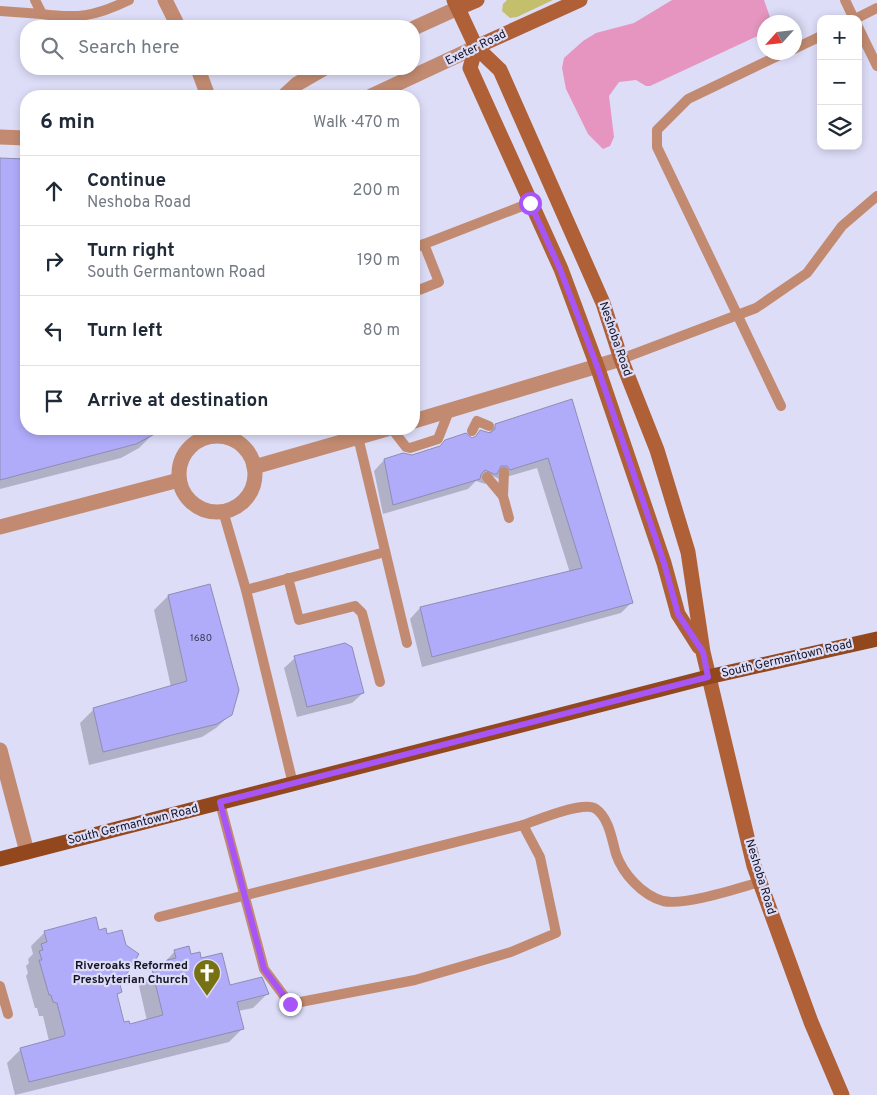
<!DOCTYPE html>
<html lang="en">
<head>
<meta charset="utf-8">
<style>
  :root { --surface:#fff; --page:#f2f2f3; --text:#1f2937; --muted:#747a83; --line:#e0e1e3 }
  body { margin:0; font-family:Overpass,sans-serif; background:var(--page); color:var(--text) }
  .controls { position:absolute; right:15px; top:15px; display:grid; overflow:hidden; border-radius:10px; box-shadow:0 2px 8px #0003 }
  .controls button { width:45px; height:45px; display:grid; place-items:center; padding:0; border:0; border-bottom:1px solid var(--line); background:var(--surface); color:var(--text); font:25px sans-serif }
  .compass { position:absolute; left:757px; top:15px; width:45px; height:45px; border-radius:50%; background:var(--surface); box-shadow:0 2px 8px #0003; rotate:243deg }
  .stop { position:absolute; width:15px; height:15px; margin:-11px; border:4px solid #a855f7; border-radius:50%; background:#fff }
  .stop.end { background:#a855f7; border-color:#fff; box-shadow:0 1px 5px #0008 }
  .list { margin:0; padding:0; list-style:none }
  h2 { display:flex; justify-content:space-between; align-items:center; height:65px; margin:0; padding:0 20px; font-size:21px }
  h2 small { font-size:16px; font-weight:400; color:var(--muted) }
  .list li { display:grid; grid-template-columns:32px 1fr auto; gap:15px; align-items:center; box-sizing:border-box; height:70px; padding:0 20px; border-top:1px solid var(--line) }
  .list b { display:block; font-size:19px; white-space:nowrap }
  .list p { margin:0; font-size:16px; white-space:nowrap; color:var(--muted) }
  .list em { font-size:16px; font-style:normal; color:var(--muted) }
  .icon { flex:none; width:28px; height:28px; fill:none; stroke:currentColor; stroke-width:2; stroke-linecap:round; stroke-linejoin:round }
  .map { position:relative; flex:none; width:877px; height:1095px; overflow:hidden }
  .search { position:absolute; background:var(--surface); box-shadow:0 2px 8px #0003; left:20px; top:20px; width:400px; height:55px; display:flex; align-items:center; gap:12px; box-sizing:border-box; padding:0 18px; border-radius:20px; color:var(--muted); font-size:19px }
  .panel { position:absolute; background:var(--surface); box-shadow:0 2px 8px #0003; left:20px; top:90px; width:400px; height:345px; border-radius:20px }
  .map>svg:first-child { display:block }
</style>
</head>
<body>
<div class="map">
<svg width="877" height="1095" viewBox="0 0 877 1095">
  <rect width="100%" height="100%" fill="#ddddf8"/>
  <path fill="#c3bf6d" d="M507 0H553L517 17 510 18 502 11 503 4Z"/>
  <path fill="#e595c0" d="M672 0H764L771 20 770 22H764V33L650 86H646L636 80 619 82 609 96 614 137 610 146 603 149 588 134 566 89 562 68 564 58 583 41 596 33 634 23Z"/>
  <g fill="#0003">
    <path d="M0 159 26 160V429H154L153 434 139 448 121 458 0 489Z"/>
    <path d="M572 401 632 602 621 613 422 667 410 619 420 608 570 573 537 468 499 479 493 476 485 484 476 481 468 489 383 514 374 471 384 460 412 456 473 439 481 431 488 433 496 425Z"/>
    <path d="M168 596 231 714 216 728 202 737 89 765 80 723 94 709 171 687 154 610Z"/>
    <path d="M295 658 363 693 352 703 297 717 284 668Z"/>
    <path d="M99 931 119 985 121 992 116 996 123 1024 129 1025 147 1021 139 986 153 972 158 970 175 951 200 959 229 986 267 994 253 1008 238 1011 243 1028 229 1042 15 1095 7 1063 21 1049 49 1041 43 1016H39L37 1008H35L26 976 28 973 26 966 29 963 28 959 33 954 31 946 45 932Z"/>
  </g>
  <g fill="#b1acfa" stroke="#8e8cb6">
    <path d="M0 158 26 159V429H164L136 444 0 480Z"/>
    <path d="M572 399 633 603 432 657 420 607 582 568 548 458 510 470 507 466H501L497 474H494L485 470 481 474 480 479 393 505 384 459 403 453 412 455 440 446 445 440 466 433 472 438 476 436 480 430 490 433 495 429V424Z"/>
    <path d="M210 584 239 690 232 715 217 724 103 752 93 708 187 681 168 595Z"/>
    <path d="M345 643 352 647 364 693 307 707 294 656Z"/>
    <path d="M96 917 99 930 106 928 107 934 122 930 126 945 139 954 120 985 122 992 117 994 124 1022 129 1021 130 1024 163 1015 152 970 169 967 167 960 176 958 174 950 189 946 191 954 200 952 201 958 222 953 230 985 262 977 269 994 237 1002 244 1029 29 1082 20 1048 64 1036 65 1034 57 1003 53 1002 51 995H49L39 960H42L39 951 43 950 41 944 47 942 44 931Z"/>
  </g>
  <g fill="none" stroke-linecap="round" stroke-linejoin="round">
    <g stroke="#c28b71" stroke-width="10">
      <path d="M35 0 42 14C78 19 96 16 129 0"/>
      <path d="M845 0 854 19"/>
      <path d="M0 11 42 14"/>
      <path d="M855 19 877 8"/>
      <path d="M858 27 877 66"/>
      <path d="M794 49 821 36"/>
      <path d="M414 248 530 203"/>
      <path d="M414 292 439 282 424 244"/>
      <path d="M621 359 756 308 807 273 842 226 877 196"/>
      <path d="M781 406 657 147V130L688 99 786 52"/>
      <path d="M392 429 406 447 410 448 438 439 449 411"/>
      <path d="M472 431 477 421 489 426"/>
      <path d="M358 437 407 643"/>
      <path d="M487 477 503 496 504 472"/>
      <path d="M503 496 509 518"/>
      <path d="M223 511 246 590 293 784"/>
      <path d="M288 578 299 620 355 606 362 613 380 682"/>
      <path d="M246 590 385 552"/>
      <path d="M523 825C538 820 583 800 596 809 609 818 612 840 616 854 623 874 642 895 663 901 685 906 738 888 760 882"/>
      <path d="M159 917 523 825 540 857 556 933 511 952 415 980 290 1004 264 969 220 803"/>
      <path d="M0 986 8 1014"/>
    </g>
    <g stroke="#c28b71" stroke-width="15">
      <path d="M165 0 178 26"/>
      <path d="M414 28 458 8"/>
      <path d="M198 69 208 96"/>
      <path d="M284 96 297 84 323 69"/>
      <path d="M371 96 476 47"/>
      <path d="M0 137 26 138"/>
      <path d="M414 421 621 359"/>
      <circle cx="217" cy="474" r="38"/>
      <path d="M254 467 387 429"/>
      <path d="M0 527 179 480"/>
      <path d="M0 750 27 852"/>
    </g>
    <g stroke="#af6037" stroke-width="15">
      <path d="M454 0 476 47 500 70 603 303 621 359 657 450 688 552 703 652 754 866 811 1022 842 1095"/>
      <path d="M458 8 477 0"/>
      <path d="M476 47 470 68 561 269 597 366 664 563 678 614 699 647"/>
      <path d="M476 47 580 0"/>
    </g>
    <path stroke="#93471d" stroke-width="15" d="M0 859 708 677 877 639"/>
  </g>
  <g fill="none" stroke-linecap="round" stroke-linejoin="round">
    <path stroke="#a855f7" stroke-width="6" d="M290 1004 264 969 220 802 708 677 703 652 678 614 664 563 597 366 560 269 530 203"/>
  </g>
  <defs>
    <symbol id="church-pin" viewBox="-11 -11 22 30"><path d="M0 17L-7.5 6A9.5 9.5 0 1 1 7.5 6Z" fill="#767214" stroke="#ddddf8"/><path d="M-1.2-6h2.4v3.5h3.3v2.4h-3.3V6h-2.4V-.1h-3.3v-2.4h3.3Z" fill="#fff"/></symbol>
  </defs>
  <g fill-rule="evenodd">
    <use href="#church-pin" x="191" y="957" width="32" height="43"/>
  </g>
  <g text-anchor="middle" dominant-baseline="central" stroke-width="4.5" stroke-linejoin="round" paint-order="stroke">
    <g font-size="10" fill="#3b3959">
      <text x="201" y="638">1680</text>
    </g>
    <g font-size="12" fill="#141323" stroke="#ddddf8">
      <text transform="translate(476 48) rotate(-26)">Exeter Road</text>
      <text transform="translate(615 339) rotate(71)">Neshoba Road</text>
      <text transform="translate(787 659) rotate(-13)">South Germantown Road</text>
      <text transform="translate(133 825) rotate(-14)">South Germantown Road</text>
      <text transform="translate(760 877) rotate(73)">Neshoba Road</text>
    </g>
    <g font-size="12" font-weight="bold" fill="#141323" stroke="#ddddf8" text-anchor="end">
      <text x="188" y="966">Riveroaks Reformed<tspan x="188" dy="14">Presbyterian Church</tspan></text>
    </g>
  </g>
</svg>
<div class="controls">
<button>+</button>
<button>−</button>
<button><svg class="icon" aria-label="layers" viewBox="0 0 24 24"><path d="M12 4l9 5-9 5-9-5zM3 14l9 5 9-5"/></svg></button>
</div>
<svg class="compass" viewBox="-18 -18 36 36"><path d="M0-13l5 13h-10z" fill="#e53935"/><path d="M0 13l5-13h-10z" fill="#747a83"/></svg>
<div class="stop" style="left:530px;top:203px"></div>
<div class="stop end" style="left:290px;top:1004px"></div>
<div class="search"><svg class="icon" aria-label="search" viewBox="0 0 24 24"><circle cx="10" cy="10" r="6"/><path d="M15 15l6 6"/></svg>Search here</div>
<section class="panel">
<h2>6 min<small>Walk · 470 m</small></h2>
<ul class="list">
<li><svg class="icon" aria-label="ahead" viewBox="0 0 24 24"><path d="M12 20V5M6 11l6-6 6 6"/></svg><div><b>Continue</b><p>Neshoba Road</p></div><em>200 m</em></li>
<li><svg class="icon" aria-label="right" viewBox="0 0 24 24"><path d="M7 20v-9h11M14 6l5 5-5 5"/></svg><div><b>Turn right</b><p>South Germantown Road</p></div><em>190 m</em></li>
<li><svg class="icon" aria-label="left" viewBox="0 0 24 24"><path d="M17 20v-9H6M10 6l-5 5 5 5"/></svg><div><b>Turn left</b></div><em>80 m</em></li>
<li><svg class="icon" aria-label="arrive" viewBox="0 0 24 24"><path d="M6 21V4h12l-3 4 3 4H6"/></svg><div><b>Arrive at destination</b></div></li>
</ul>
</section>
</div>
</body>
</html>
